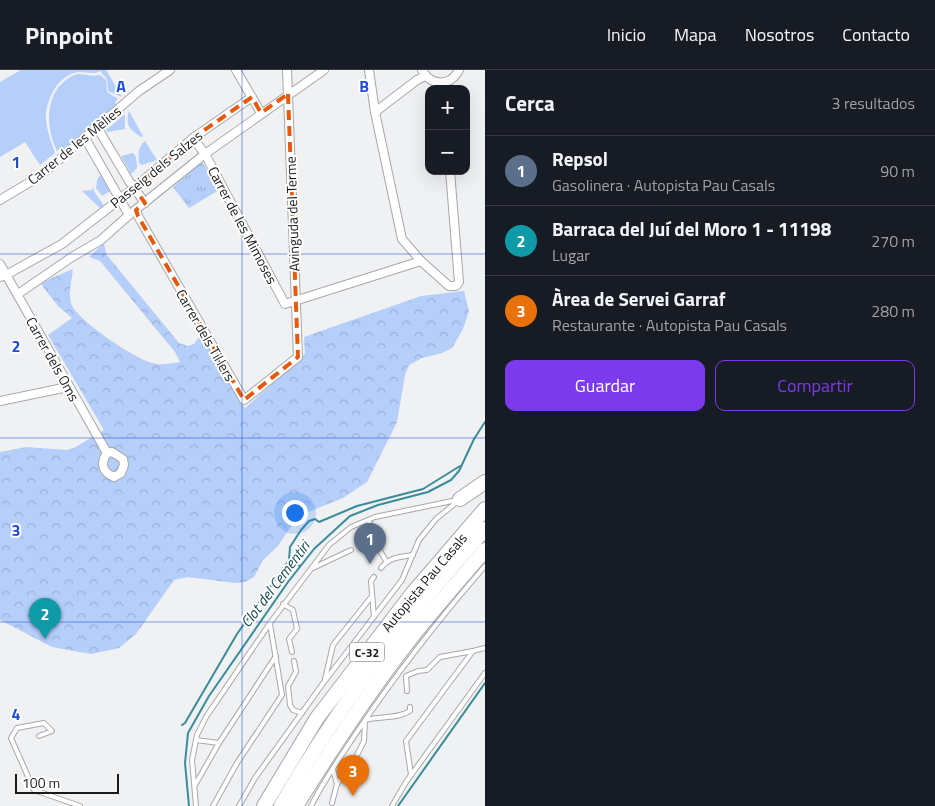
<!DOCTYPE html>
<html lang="es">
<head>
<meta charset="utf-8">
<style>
  :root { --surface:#171b24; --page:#20242c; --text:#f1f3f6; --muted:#9ea1a6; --line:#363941; --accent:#7c3aed }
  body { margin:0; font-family:"Titillium Web",sans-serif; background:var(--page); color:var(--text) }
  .controls { position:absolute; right:15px; top:15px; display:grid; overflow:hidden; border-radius:10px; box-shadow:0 5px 20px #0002 }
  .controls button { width:45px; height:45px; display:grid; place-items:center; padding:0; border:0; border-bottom:1px solid var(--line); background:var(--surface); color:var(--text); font:25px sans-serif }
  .scale { position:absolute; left:15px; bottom:12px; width:104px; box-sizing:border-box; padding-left:5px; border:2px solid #1a1a1b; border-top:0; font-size:14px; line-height:18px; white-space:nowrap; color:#1a1a1b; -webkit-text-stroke:4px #fefeff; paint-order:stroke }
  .you { position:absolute; left:294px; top:442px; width:18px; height:18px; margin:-12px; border:4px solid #fff; border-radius:50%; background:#1a73e8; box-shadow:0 0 0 8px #1a73e833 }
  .badge { display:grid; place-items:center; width:32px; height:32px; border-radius:50%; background:var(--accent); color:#fff; font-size:16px; font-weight:700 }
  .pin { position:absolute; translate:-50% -41px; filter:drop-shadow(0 1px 2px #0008) }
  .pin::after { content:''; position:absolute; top:26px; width:18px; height:15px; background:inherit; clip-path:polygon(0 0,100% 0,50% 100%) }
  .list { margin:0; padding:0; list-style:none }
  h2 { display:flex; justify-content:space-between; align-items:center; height:65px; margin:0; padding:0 20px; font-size:21px }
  h2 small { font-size:16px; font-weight:400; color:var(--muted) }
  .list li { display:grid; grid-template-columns:32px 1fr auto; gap:15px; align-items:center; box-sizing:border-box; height:70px; padding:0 20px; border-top:1px solid var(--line) }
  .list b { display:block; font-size:19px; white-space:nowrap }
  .list p { margin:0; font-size:16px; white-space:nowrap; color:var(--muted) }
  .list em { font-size:16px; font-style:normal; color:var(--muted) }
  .actions { display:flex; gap:10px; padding:15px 20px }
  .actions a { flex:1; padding:11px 0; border:1px solid var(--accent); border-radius:10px; text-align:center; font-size:18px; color:var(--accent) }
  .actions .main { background:var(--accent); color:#fff }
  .map { position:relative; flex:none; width:485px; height:736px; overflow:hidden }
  header { display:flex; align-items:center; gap:30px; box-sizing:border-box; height:70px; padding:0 25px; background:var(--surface); border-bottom:1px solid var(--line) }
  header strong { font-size:24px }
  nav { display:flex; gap:28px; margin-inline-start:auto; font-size:18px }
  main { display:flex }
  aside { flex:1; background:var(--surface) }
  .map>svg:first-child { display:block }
</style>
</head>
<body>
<header>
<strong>Pinpoint</strong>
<nav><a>Inicio</a><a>Mapa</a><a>Nosotros</a><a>Contacto</a></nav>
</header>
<main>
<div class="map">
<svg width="485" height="736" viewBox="0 0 485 736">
  <defs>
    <pattern id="grass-tufts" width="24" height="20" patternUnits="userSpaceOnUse" patternTransform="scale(1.25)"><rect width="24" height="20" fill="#b5cefa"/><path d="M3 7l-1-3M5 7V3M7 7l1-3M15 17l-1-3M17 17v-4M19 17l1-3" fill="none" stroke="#9bb0d6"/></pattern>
    <pattern id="forest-crowns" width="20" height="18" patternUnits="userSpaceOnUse" patternTransform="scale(1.25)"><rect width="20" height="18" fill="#b5cefa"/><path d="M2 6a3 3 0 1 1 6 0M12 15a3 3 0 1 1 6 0" fill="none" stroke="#9bb0d6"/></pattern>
  </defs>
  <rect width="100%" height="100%" fill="#eff1f3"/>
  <path fill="url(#grass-tufts)" d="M203 93 219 120 189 138 173 117 200 94Z"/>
  <path fill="url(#forest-crowns)" d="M104 173 106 184 179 273 188 276 194 274 201 264 245 338 305 284 304 267 421 226 464 221 469 241 463 259 452 278 442 283 422 288 409 295 405 305 397 352 367 412 343 428 298 446 278 476 263 490 254 507 245 512 235 513 188 507 174 510 136 564 119 578 91 584 52 577 0 550V382L26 377 67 380 76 377 104 360 48 265 72 248 58 236 40 213 73 199C72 209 68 223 71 233 75 249 133 287 149 292 160 296 169 294 180 292L175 282 100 191 89 187Z"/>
  <g fill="#b5cefa">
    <path d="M21 0H106L122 27 108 21 107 9 100 1C92 6 83 0 74 3 56 8 45 32 46 50 47 61 51 72 55 83L40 95 25 72 0 87V12Z"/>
    <path d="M77 4C85 4 93 7 100 5L106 10 107 22 118 29 115 32 116 35 64 79 62 77 57 81C44 54 45 16 77 4Z"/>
    <path d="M129 41 143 66 141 67C129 59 125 55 129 41Z"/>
    <path d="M125 44V59L107 62 106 60Z"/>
    <path d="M145 71 157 90 142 95 139 93C138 84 138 77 145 71Z"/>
    <path d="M133 83 136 87 137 98 131 104 121 86Z"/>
    <path d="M101 106 110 121 102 126 96 118 98 107Z"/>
    <path d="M94 117V121L104 136 100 138 82 121 92 120Z"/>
  </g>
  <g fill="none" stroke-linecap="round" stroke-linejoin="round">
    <g stroke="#3b8c9a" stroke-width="2">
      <path d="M289 490 300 496"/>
      <path d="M182 655 185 653 237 564 289 490 290 477 301 460 309 451 315 449 319 452 357 436 423 419 460 396"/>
      <path d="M189 736 185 693 188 663 209 626 288 512 314 479 350 446 378 435 428 422 451 410 459 401 474 369 485 352"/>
      <path d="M398 736 485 613"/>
    </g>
    <defs>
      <g id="service">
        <path d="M369 450 372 467 386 491"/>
        <path d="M362 474 372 467"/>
        <path d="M313 498 351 480"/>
        <path d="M381 498C389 487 401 487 413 485"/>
        <path d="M283 534 293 540 297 559 289 569 292 582"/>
        <path d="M374 547 371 511 374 507"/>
        <path d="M294 591 296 602 288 616 290 635 293 640 302 643"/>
        <path d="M325 609 333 575 372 526"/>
        <path d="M407 621 406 606 418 601 427 600 440 587 473 581"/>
        <path d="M39 666 52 661 44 653 17 658 11 668 34 720 80 736"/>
        <path d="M196 670 219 673"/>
        <path d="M411 705 406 671 473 581 485 578"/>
        <path d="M337 714 356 687 364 671 365 650C380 646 397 649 410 641V637"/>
        <path d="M195 715 219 673 276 586"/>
        <path d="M332 733 337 714 333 699"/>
        <path d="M196 736 192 690 197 665 206 647 270 553 329 475 351 457 375 447 457 430"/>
        <path d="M213 736 237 693 282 625 270 554"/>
        <path d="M239 736 255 708 324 612 402 510 419 470 436 449 458 431"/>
        <path d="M311 736C324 710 341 686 357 662 396 604 439 549 485 496"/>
        <path d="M392 736 406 712 485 603"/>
      </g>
      <g id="minor">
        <path d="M236 0 261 43"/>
        <path d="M369 0 375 42 402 169 421 191 449 216H456L459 212 450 101"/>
        <path d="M422 0C431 16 450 17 459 0"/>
        <path d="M375 42 417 10 425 6"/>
        <path d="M97 57 129 111 145 133"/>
        <path d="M85 68 129 145"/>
        <path d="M193 68 205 84 285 234 421 191"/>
        <path d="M0 130 40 106 139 21 170 0"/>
        <path d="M136 140 138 146 244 330 298 287 287 0"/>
        <path d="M0 194 107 383"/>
        <path d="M0 207 6 205 62 174 134 118 193 68 252 27"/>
        <path d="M18 224 72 187 101 170 129 145 205 84 324 0"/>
        <path d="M0 331 68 317"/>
        <path d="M112 382 123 389 124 395 121 403 114 407C102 402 100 394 107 383Z"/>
      </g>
      <g id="motorway">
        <path d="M460 429 485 412"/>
        <path d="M264 736 317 648 412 524 485 439"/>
        <path d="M281 736C338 636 408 545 485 459"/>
        <path d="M296 736C330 681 365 628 404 577 429 544 458 512 485 480"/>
      </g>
    </defs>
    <use href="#service" stroke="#a7a8ab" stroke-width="6"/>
    <use href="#minor" stroke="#a7a8ab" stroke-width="10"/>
    <use href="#motorway" stroke="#a7a8ab" stroke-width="16"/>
    <use href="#service" stroke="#fff" stroke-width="4"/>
    <use href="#minor" stroke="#fff" stroke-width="8"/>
    <use href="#motorway" stroke="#fff" stroke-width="14"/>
  </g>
  <path fill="none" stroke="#e8590c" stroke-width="4" stroke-dasharray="10 6" stroke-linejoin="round" d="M288 24 298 287 244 330 138 146 136 140 145 133 134 118 193 68 252 27 261 43Z"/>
  <path fill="none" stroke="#1d4ed8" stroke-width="1" stroke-opacity="0.55" d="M242 0V736M0 184H485M0 368H485M0 552H485"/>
  <g text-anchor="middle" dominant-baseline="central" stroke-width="4" stroke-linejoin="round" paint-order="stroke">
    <rect fill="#fefeff" stroke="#5e5e5f" stroke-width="1" x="349.5" y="572.5" width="35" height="19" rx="4"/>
    <g font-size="12" font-weight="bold" fill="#1a1a1b">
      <text x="367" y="582">C-32</text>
    </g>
    <g font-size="14" fill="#1a1a1b" stroke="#fefeff">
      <text transform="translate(74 75) rotate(-39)">Carrer de les Mèlies</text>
      <text transform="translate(156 99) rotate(-39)">Passeig dels Salzes</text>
      <text transform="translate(292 144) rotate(-92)">Avinguda del Terme</text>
      <text transform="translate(243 155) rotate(62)">Carrer de les Mimoses</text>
      <text transform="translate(206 265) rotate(60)">Carrer dels Til·lers</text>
      <text transform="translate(53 289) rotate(61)">Carrer dels Oms</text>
      <text transform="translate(424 512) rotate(-50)">Autopista Pau Casals</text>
    </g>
    <g font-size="15" font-style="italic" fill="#164951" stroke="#fefeff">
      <text transform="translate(275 514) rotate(-53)">Clot del Cementiri</text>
    </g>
  </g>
  <g font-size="16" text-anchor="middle" font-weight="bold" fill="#1d4ed8" stroke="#fefeff" stroke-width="4" stroke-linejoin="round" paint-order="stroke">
    <text x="121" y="22">A</text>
    <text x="364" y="22">B</text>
    <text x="16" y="98">1</text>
    <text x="16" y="282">2</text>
    <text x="16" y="466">3</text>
    <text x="16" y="650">4</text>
  </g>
</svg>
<div class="controls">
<button>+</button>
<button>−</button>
</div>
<div class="scale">100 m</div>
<div class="you"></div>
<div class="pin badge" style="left:370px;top:494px;background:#5c6f8a">1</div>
<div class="pin badge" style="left:45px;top:569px;background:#0f9aa8">2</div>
<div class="pin badge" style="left:353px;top:726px;background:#e8710a">3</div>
</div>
<aside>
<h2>Cerca<small>3 resultados</small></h2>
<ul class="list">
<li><span class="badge" style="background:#5c6f8a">1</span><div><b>Repsol</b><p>Gasolinera · Autopista Pau Casals</p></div><em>90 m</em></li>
<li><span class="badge" style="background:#0f9aa8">2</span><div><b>Barraca del Juí del Moro 1 - 11198</b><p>Lugar</p></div><em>270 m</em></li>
<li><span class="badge" style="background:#e8710a">3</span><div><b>Àrea de Servei Garraf</b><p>Restaurante · Autopista Pau Casals</p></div><em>280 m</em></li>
</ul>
<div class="actions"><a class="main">Guardar</a><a>Compartir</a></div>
</aside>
</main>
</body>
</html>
